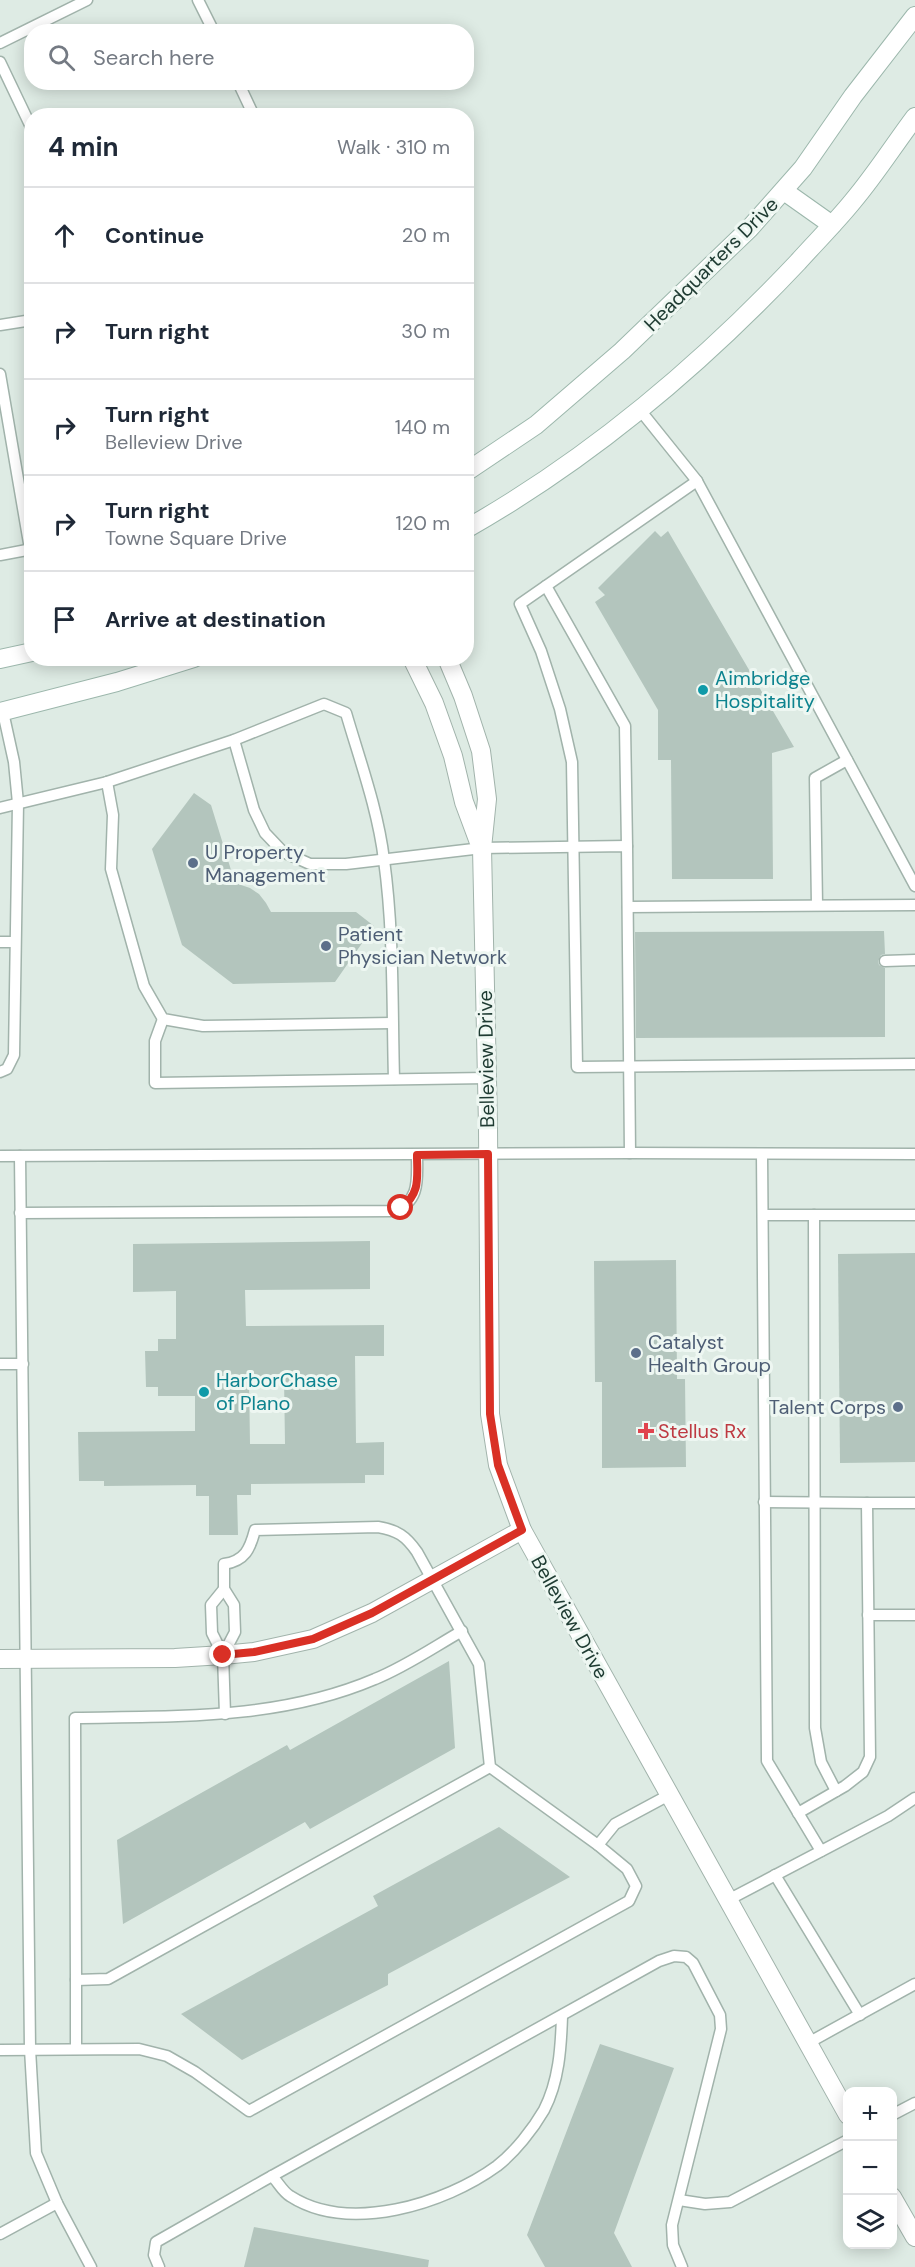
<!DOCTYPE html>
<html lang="en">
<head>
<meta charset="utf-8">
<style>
  :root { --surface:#fff; --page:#f6f6f7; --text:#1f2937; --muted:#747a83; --line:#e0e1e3 }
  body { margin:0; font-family:"DM Sans",sans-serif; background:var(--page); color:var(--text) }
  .controls { position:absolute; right:18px; bottom:18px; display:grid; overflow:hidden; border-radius:12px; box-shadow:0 3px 15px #0003 }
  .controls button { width:54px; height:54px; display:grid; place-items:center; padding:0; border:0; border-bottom:2px solid var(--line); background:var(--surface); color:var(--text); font:30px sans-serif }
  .stop { position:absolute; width:18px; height:18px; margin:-14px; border:4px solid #d93025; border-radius:50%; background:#fff }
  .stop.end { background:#d93025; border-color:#fff; box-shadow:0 2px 6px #0008 }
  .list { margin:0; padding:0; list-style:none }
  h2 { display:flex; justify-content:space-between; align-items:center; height:78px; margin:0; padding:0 24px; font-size:26px }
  h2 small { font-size:20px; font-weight:400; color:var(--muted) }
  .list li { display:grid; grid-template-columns:39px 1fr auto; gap:18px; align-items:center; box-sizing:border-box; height:96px; padding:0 24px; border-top:2px solid var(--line) }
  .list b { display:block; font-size:22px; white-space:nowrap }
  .list p { margin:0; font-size:20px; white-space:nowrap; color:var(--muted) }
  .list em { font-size:20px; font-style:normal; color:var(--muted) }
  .icon { flex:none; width:33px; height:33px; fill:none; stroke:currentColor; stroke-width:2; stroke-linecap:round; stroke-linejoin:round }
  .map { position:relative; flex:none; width:915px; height:2267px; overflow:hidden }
  .search { position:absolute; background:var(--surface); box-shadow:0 3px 15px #0003; left:24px; top:24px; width:450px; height:66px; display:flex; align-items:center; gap:15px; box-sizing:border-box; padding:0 21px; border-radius:24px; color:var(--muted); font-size:22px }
  .panel { position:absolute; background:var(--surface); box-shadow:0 3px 15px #0003; left:24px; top:108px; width:450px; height:558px; border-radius:24px }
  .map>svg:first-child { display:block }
</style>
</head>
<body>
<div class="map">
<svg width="915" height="2267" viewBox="0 0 915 2267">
  <rect width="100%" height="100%" fill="#deebe4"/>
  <g fill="#b3c5bd" fill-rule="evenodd">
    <path d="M655 531 661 537 668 531 794 747 772 753 773 879H672L671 760H658V710L595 602 605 595 598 588Z"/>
    <path d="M194 793 211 805 235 883 250 888 259 894 266 903 271 912H356L374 926 335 982 233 984 182 945 152 849Z"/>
    <path d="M884 931 885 954 881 955 878 961 879 965 885 968V1037L636 1038 635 932Z"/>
    <path d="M370 1241V1289L245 1290 246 1326 384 1325V1356H355L356 1443 384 1442V1475H365V1483L251 1484V1495H237L238 1535H209V1496H196V1485L104 1486V1481H79L78 1432 195 1431V1396H158V1387H146L145 1351H158V1339H176V1291L133 1292V1244ZM284 1377 285 1444H250L249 1378Z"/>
    <path d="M915 1253V1462L840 1463 838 1254Z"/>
    <path d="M676 1260 677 1379H685L686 1467 602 1468V1382H595L594 1261Z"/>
    <path d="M449 1661 455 1748 310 1829 305 1822 123 1924 117 1840 287 1745 290 1750Z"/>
    <path d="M499 1827 570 1877 388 1974V1985L242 2060 181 2014 378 1906 373 1896Z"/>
    <path d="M600 2044 674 2068 614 2233 632 2267H545L527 2235Z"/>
    <path d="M254 2227 429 2260 428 2267H244Z"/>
  </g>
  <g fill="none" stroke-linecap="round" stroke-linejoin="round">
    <defs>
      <g id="service">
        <path d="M198 0 214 32"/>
        <path d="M0 43 87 0"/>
        <path d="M0 62 32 129"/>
        <path d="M238 82 254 116"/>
        <path d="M0 325 32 320"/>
        <path d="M0 374 30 549"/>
        <path d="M640 410 697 481 915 886"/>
        <path d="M697 481 520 604 541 651 560 709 572 762 577 1067 915 1064"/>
        <path d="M0 555 32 549"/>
        <path d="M546 586 625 726 627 846"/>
        <path d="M234 740 254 810 265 833 283 852 310 864H346L482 848 627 846 630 1153"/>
        <path d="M107 782 113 815 111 869 144 986 163 1019 203 1026 392 1023"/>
        <path d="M0 808 107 782 234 740 324 704 346 713C360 761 378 810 384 860 394 932 392 1006 394 1079"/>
        <path d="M817 905 815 778 847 760"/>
        <path d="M628 907 915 905"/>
        <path d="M0 942H14"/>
        <path d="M885 961 915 960"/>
        <path d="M163 1019 155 1041V1083L487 1078"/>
        <path d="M0 1072 7 1069 14 1055 18 803 14 762 3 712"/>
        <path d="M762 1154 767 1761 821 1851"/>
        <path d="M0 1156 630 1153 915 1154"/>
        <path d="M20 1156 30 2049 36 2153 57 2203 91 2267"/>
        <path d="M20 1213 393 1211C421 1202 417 1178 417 1155"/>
        <path d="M763 1215H915"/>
        <path d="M814 1215 815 1728 821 1762 836 1791"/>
        <path d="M0 1364H23"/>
        <path d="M764 1502 867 1503 870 1757 863 1772 845 1786 798 1813"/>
        <path d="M867 1503H915"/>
        <path d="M224 1589 211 1605 212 1633 223 1655 225 1714"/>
        <path d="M868 1615H915"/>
        <path d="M462 1631C434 1647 405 1667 375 1679 279 1720 176 1716 75 1718L76 1980 108 1979 490 1767"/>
        <path d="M223 1655 235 1632 234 1605 224 1589V1564C245 1561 250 1549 255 1530L378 1527C397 1530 406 1536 417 1552L479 1664 490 1767 598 1845"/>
        <path d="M775 1875 860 2015"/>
        <path d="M728 1900 888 1816 915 1798"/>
        <path d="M76 1980V2049"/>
        <path d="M808 2043 915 1984"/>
        <path d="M0 2050 139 2049 167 2056 195 2072 249 2111 629 1901 636 1886 627 1869 598 1845 615 1824 669 1795"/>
        <path d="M892 2115 915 2103"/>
        <path d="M272 2176C278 2182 283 2192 290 2196 349 2234 445 2204 497 2166 515 2152 533 2129 544 2110 559 2081 561 2048 562 2016"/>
        <path d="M679 2200 705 2204 730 2202 848 2140"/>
        <path d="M0 2234 57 2203"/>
        <path d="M159 2267 154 2255 156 2242 263 2181 659 1961 674 1956 686 1957 693 1963 720 2015 721 2029 672 2225 673 2245 682 2267"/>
      </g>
      <g id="minor">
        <path d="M412 658 434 703 453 756 464 802 480 845"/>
        <path d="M447 658 463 696 481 751 487 799 482 848 488 1126 490 1414 498 1465 522 1530 848 2115"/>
        <path d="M0 1659 175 1658 223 1655 254 1652 313 1639 372 1613 522 1530"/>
        <path d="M892 2197 915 2237"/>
      </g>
      <g id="secondary">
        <path d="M784 191 832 225"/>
        <path d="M466 472 536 425 622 351 749 229 803 168 853 96 915 16"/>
        <path d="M466 529C591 458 700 366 798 262 816 242 836 222 853 201 875 175 894 145 915 117"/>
        <path d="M0 659 32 652"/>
        <path d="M0 712 117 682 194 658"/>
      </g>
    </defs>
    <use href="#service" stroke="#a1b3ab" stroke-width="13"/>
    <use href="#minor" stroke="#a1b3ab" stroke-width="20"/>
    <use href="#secondary" stroke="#9cb7ac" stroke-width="20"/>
    <use href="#service" stroke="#fff" stroke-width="10"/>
    <use href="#minor" stroke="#fff" stroke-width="18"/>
    <use href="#secondary" stroke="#fff" stroke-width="18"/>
  </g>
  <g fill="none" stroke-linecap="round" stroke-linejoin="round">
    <path stroke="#d93025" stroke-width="8" d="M223 1655 254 1652 313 1639 372 1613 522 1530 498 1465 490 1414 488 1154 417 1155C417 1177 421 1193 401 1208"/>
  </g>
  <g fill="#0f9aa8" stroke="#eef7f2" stroke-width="2">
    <circle cx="703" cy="690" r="6"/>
    <circle cx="204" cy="1392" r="6"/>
  </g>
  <g fill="#5c6f8a" stroke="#eef7f2" stroke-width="2">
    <circle cx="193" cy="863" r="6"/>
    <circle cx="326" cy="946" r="6"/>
    <circle cx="636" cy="1353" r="6"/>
    <circle cx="898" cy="1407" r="6"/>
  </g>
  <path fill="#e0444e" stroke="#eef7f2" stroke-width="2" d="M643 1422h6v6h6v6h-6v6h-6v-6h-6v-6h6z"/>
  <g text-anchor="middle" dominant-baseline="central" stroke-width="6" stroke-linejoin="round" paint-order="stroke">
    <g font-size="20" fill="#1e3b32" stroke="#eef7f2">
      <text transform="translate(711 264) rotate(-45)">Headquarters Drive</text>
      <text transform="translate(486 1059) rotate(-91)">Belleview Drive</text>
      <text transform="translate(570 1617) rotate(61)">Belleview Drive</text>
    </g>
    <g font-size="20" fill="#0d838f" stroke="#eef7f2" text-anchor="start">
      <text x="715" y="678">Aimbridge<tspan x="715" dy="23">Hospitality</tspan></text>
      <text x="216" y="1380">HarborChase<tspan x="216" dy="23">of Plano</tspan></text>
    </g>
    <g font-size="20" fill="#4e5e75" stroke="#eef7f2" text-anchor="start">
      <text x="205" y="852">U Property<tspan x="205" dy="23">Management</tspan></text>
      <text x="338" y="934">Patient<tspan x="338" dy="23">Physician Network</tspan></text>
      <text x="648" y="1342">Catalyst<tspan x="648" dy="23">Health Group</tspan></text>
      <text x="886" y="1407" text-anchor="end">Talent Corps</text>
    </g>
    <g font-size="20" fill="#be3a42" stroke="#eef7f2" text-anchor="start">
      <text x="658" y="1431">Stellus Rx</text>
    </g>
  </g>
</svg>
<div class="controls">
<button>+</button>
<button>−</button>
<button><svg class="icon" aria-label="layers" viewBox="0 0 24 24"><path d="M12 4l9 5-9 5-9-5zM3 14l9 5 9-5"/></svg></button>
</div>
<div class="stop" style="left:401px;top:1208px"></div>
<div class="stop end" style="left:223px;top:1655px"></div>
<div class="search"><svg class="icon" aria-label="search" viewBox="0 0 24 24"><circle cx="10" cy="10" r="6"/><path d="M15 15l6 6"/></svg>Search here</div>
<section class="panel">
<h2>4 min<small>Walk · 310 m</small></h2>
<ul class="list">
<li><svg class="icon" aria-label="ahead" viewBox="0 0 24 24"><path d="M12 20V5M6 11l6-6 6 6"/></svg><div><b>Continue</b></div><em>20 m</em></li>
<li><svg class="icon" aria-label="right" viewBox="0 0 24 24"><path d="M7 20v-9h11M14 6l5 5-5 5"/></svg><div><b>Turn right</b></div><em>30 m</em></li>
<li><svg class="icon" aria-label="right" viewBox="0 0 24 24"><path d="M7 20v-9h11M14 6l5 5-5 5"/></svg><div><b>Turn right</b><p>Belleview Drive</p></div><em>140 m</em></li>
<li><svg class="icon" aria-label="right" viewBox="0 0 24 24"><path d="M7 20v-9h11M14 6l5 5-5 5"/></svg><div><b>Turn right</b><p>Towne Square Drive</p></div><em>120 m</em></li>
<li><svg class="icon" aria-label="arrive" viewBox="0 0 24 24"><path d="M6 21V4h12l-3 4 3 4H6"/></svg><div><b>Arrive at destination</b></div></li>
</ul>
</section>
</div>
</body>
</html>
